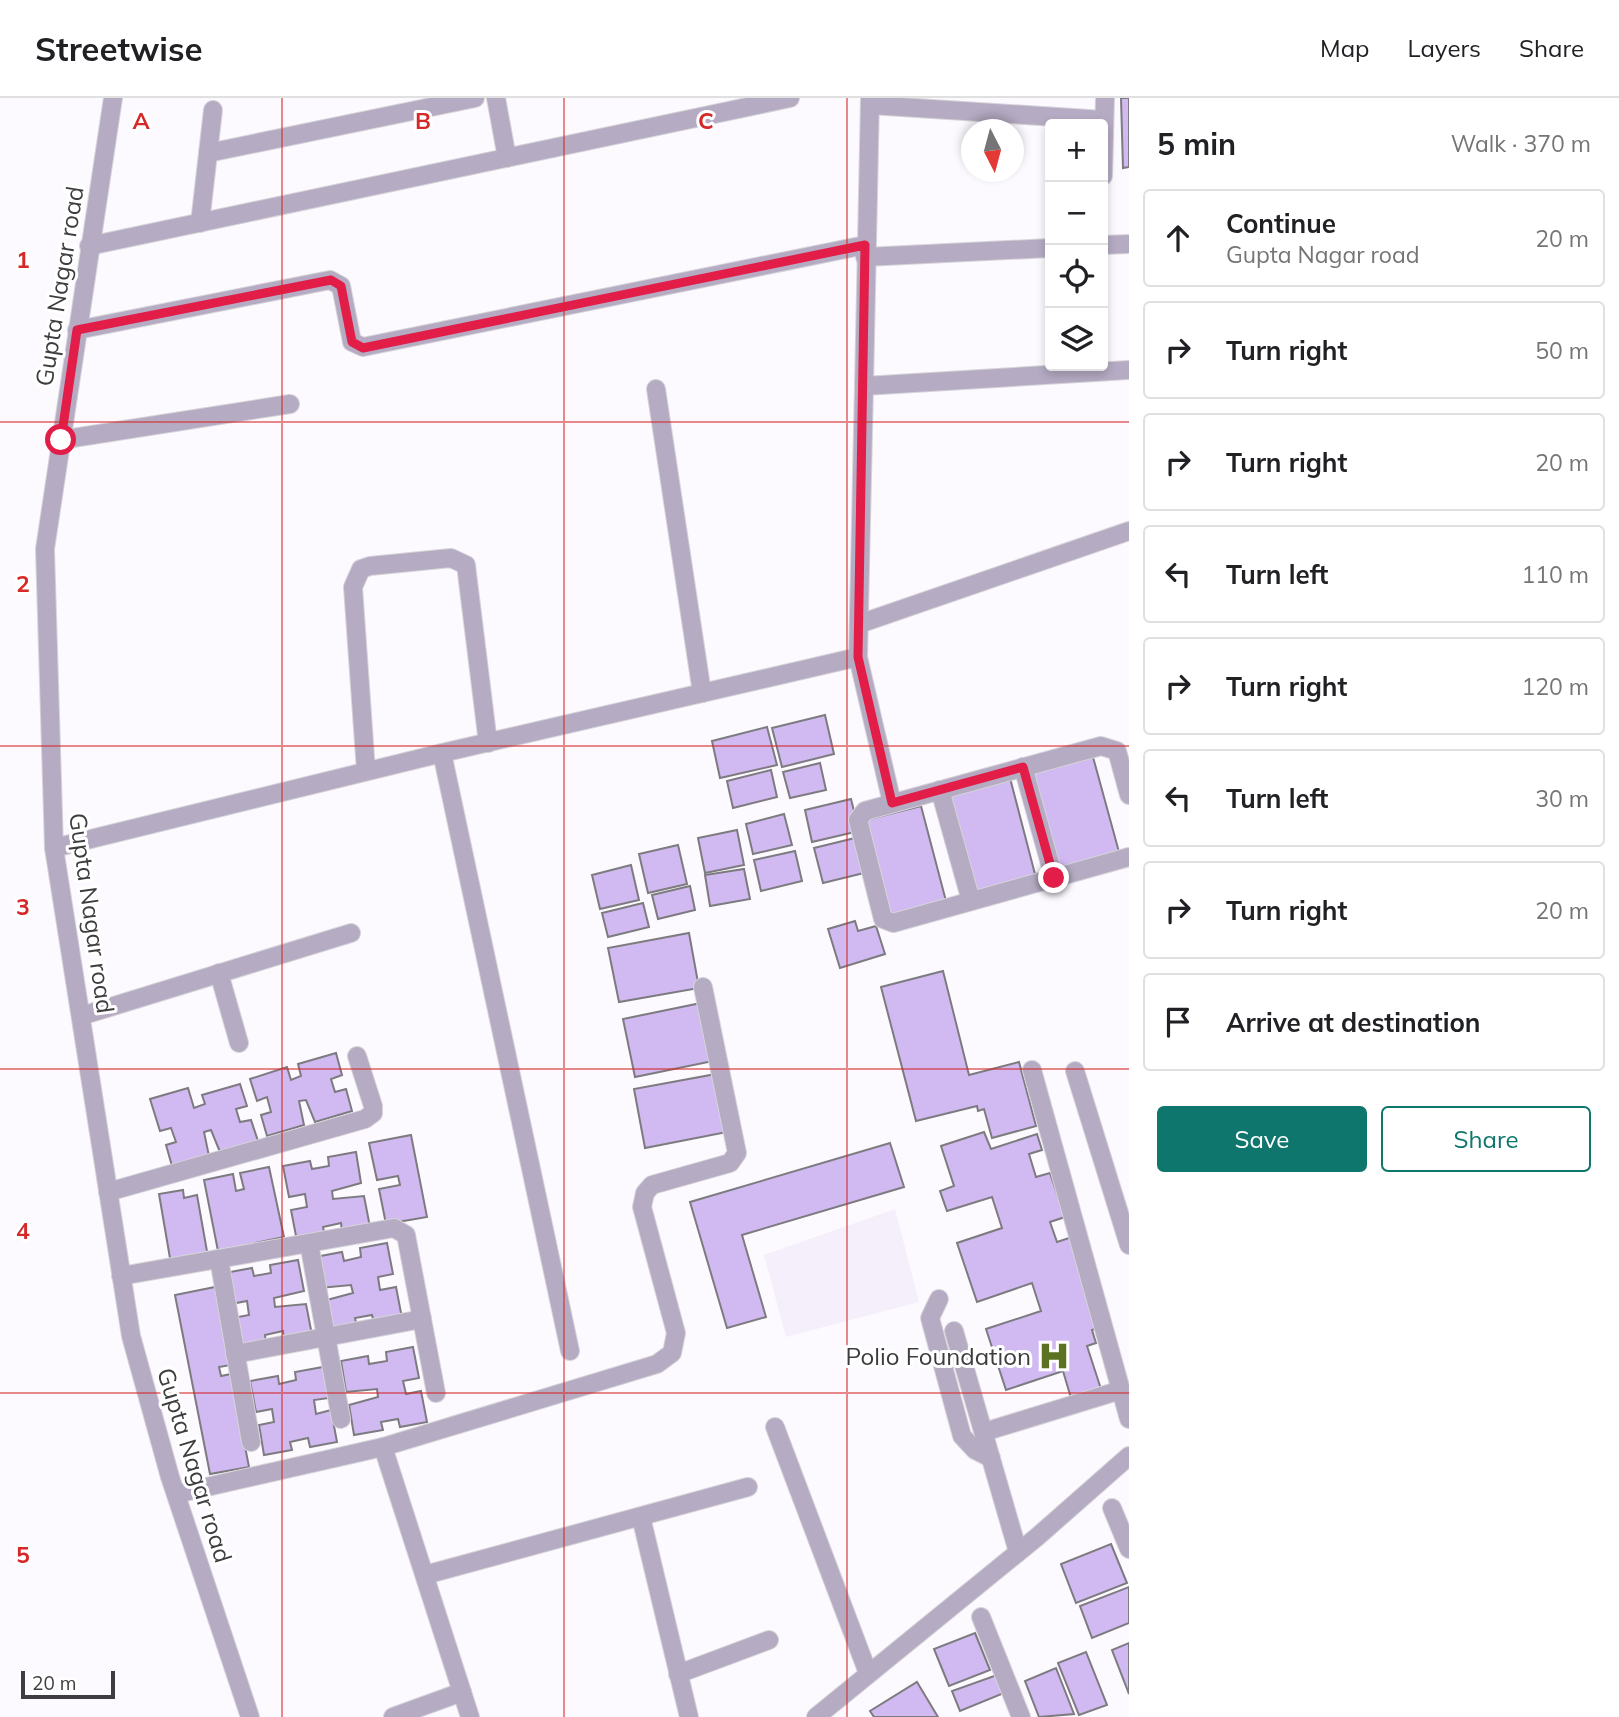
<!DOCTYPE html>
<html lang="en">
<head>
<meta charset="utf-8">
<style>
  :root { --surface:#fff; --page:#f6f6f6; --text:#202124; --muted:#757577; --line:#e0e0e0; --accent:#0f766e }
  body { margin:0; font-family:Mulish,sans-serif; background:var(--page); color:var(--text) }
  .controls { position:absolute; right:21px; top:21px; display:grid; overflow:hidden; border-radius:7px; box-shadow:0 4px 10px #0003 }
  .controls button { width:63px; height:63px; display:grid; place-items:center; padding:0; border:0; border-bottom:2px solid var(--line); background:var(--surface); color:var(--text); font:35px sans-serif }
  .compass { position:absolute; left:961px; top:21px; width:63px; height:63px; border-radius:50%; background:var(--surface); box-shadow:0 4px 10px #0003; rotate:174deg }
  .scale { position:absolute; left:21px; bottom:18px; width:94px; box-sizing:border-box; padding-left:7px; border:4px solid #3d3c3e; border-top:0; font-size:19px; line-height:24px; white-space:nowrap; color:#3d3c3e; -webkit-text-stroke:5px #fff; paint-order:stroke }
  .stop { position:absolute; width:21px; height:21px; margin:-16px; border:5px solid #e11d48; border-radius:50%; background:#fff }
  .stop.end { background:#e11d48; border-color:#fff; box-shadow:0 2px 7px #0008 }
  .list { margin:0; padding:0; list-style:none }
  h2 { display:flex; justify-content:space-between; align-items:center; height:91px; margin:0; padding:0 28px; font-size:30px }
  h2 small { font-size:23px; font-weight:400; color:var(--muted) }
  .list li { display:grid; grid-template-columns:46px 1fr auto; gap:21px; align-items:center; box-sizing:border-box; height:98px; margin:0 14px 14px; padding:0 14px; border:2px solid var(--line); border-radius:7px }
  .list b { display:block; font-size:26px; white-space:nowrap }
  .list p { margin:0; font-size:23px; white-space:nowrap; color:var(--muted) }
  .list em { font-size:23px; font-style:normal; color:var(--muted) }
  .actions { display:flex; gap:14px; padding:21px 28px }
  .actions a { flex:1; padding:16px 0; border:2px solid var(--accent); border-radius:7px; text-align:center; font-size:24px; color:var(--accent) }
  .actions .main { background:var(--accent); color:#fff }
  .icon { flex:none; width:38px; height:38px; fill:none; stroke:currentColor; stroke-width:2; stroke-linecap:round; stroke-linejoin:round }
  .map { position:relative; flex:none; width:1129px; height:1619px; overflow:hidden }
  header { display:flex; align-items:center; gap:42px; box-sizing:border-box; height:98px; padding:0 35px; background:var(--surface); border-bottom:2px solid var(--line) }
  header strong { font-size:33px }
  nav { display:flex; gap:38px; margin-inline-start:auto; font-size:24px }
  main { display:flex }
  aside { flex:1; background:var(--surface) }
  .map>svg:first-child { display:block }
</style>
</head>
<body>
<header>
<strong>Streetwise</strong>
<nav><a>Map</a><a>Layers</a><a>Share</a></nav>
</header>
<main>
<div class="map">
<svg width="1129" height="1619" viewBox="0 0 1129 1619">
  <rect width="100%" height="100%" fill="#fcfaff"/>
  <path fill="#f4effb" d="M895 1111 919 1204 786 1239 764 1157Z"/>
  <g fill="#d1baf1" stroke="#7d7b80" stroke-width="2">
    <path d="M1121 0H1129V69L1123 70Z"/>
    <path d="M825 617 834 656 782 669 772 630Z"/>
    <path d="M767 629 777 667 720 680 712 643Z"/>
    <path d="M1093 659 1119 754 1057 770 1031 675Z"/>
    <path d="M820 665 826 692 790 700 783 674Z"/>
    <path d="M771 672 777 699 733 710 727 683Z"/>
    <path d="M1010 680 1036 780 973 797 947 697Z"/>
    <path d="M851 701 859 733 812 744 805 712Z"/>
    <path d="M921 708 946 803 887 818 862 723Z"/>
    <path d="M784 716 792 747 753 756 746 726Z"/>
    <path d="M737 732 744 767 705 775 698 740Z"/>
    <path d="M859 739 868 774 823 785 814 750Z"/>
    <path d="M678 747 687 786 648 795 639 756Z"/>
    <path d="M795 753 802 783 761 793 754 762Z"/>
    <path d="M631 767 639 802 600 811 592 777Z"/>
    <path d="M744 771 750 801 710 808 705 777Z"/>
    <path d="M690 788 695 812 658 821 652 797Z"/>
    <path d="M643 805 649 829 608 839 602 815Z"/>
    <path d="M855 823 858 833 876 828 885 856 840 870 828 831Z"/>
    <path d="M689 835 699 890 619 904 608 850Z"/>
    <path d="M943 873 969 977 1019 964 1036 1028 992 1040 984 1011 978 1013 977 1008 916 1023 881 889Z"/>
    <path d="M701 905 713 963 635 979 623 921Z"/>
    <path d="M336 955 342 977 331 981 335 994 346 991 352 1013 315 1024 306 1002 299 1003 304 1027 267 1038 261 1017 271 1014 267 999 257 1003 250 981 287 969 291 982 301 978 298 966Z"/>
    <path d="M716 976 727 1034 645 1050 634 991Z"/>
    <path d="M240 986 247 1008 236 1011 240 1024 251 1022 258 1043 220 1054 211 1032 204 1034 209 1058 172 1068 166 1047 176 1044 171 1030 160 1033 150 1001 188 990 194 1010 205 1006 202 997Z"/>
    <path d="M984 1034 991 1051 1037 1036 1042 1052 1029 1056 1036 1079 1050 1075 1065 1119 1050 1124 1057 1144 1072 1139 1101 1228 1092 1232 1096 1245 1087 1248 1101 1291 1071 1300 1063 1273 1006 1292 986 1231 1041 1213 1032 1185 977 1204 957 1145 1002 1130 992 1099 947 1113 940 1093 954 1088 941 1048Z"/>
    <path d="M411 1037 427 1119 386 1126 379 1091 400 1087 398 1078 377 1082 369 1045Z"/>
    <path d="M890 1045 904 1089 742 1137 766 1219 727 1230 690 1104Z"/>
    <path d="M356 1054 361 1085 332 1093 333 1101 364 1098 370 1129 342 1134 341 1125 323 1129 325 1138 297 1143 291 1112 307 1109 305 1096 289 1099 283 1068 310 1063 312 1071 329 1068 328 1059Z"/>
    <path d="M269 1069 284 1139 218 1153 204 1082 233 1076 236 1093 244 1091 240 1075Z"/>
    <path d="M183 1092 184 1100 197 1097 208 1159 171 1166 159 1096Z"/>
    <path d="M387 1145 393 1176 378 1179 380 1192 396 1189 402 1220 374 1225 372 1217 355 1220 357 1229 329 1234 323 1203 353 1195 351 1187 320 1190 315 1159 342 1154 344 1163 361 1159 360 1150Z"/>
    <path d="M298 1162 304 1193 274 1200 275 1209 306 1206 312 1237 284 1242 283 1233 265 1237 266 1246 239 1251 233 1220 249 1217 247 1203 231 1206 225 1175 252 1170 254 1178 271 1175 270 1167Z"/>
    <path d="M215 1189 231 1267 219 1269 221 1278 231 1276 249 1369 210 1376 175 1197Z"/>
    <path d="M413 1249 419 1280 403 1283 406 1296 421 1293 427 1324 400 1329 398 1321 381 1324 383 1332 354 1337 349 1307 378 1299 377 1291 346 1294 341 1263 368 1258 369 1266 387 1263 386 1254Z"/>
    <path d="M323 1269 329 1300 314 1302 316 1316 331 1312 337 1344 310 1349 308 1340 290 1344 292 1352 264 1357 259 1327 274 1324 272 1311 256 1314 250 1283 278 1278 279 1286 296 1282 295 1274Z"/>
    <path d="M1111 1446 1127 1485 1076 1505 1061 1466Z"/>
    <path d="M1129 1489V1525L1092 1540 1080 1508Z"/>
    <path d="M975 1535 990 1572 949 1588 934 1551Z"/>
    <path d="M1129 1545V1596L1112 1552Z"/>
    <path d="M1086 1554 1107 1607 1079 1617 1058 1565Z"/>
    <path d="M1056 1570 1074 1616 1039 1619 1025 1583Z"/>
    <path d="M997 1577 1004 1595 960 1613 952 1593Z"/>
    <path d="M917 1584 938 1619H874L870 1613Z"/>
  </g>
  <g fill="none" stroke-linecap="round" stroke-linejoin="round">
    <defs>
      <g id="minor">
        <path d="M113 0 45 451 54 750 131 1238 170 1379 250 1619"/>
        <path d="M496 0 507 60"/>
        <path d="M870 0 864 288 1129 272"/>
        <path d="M870 7 1104 22"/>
        <path d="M208 55 475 0"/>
        <path d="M1103 78 1105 0"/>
        <path d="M200 125 213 12"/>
        <path d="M1103 147 1129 146"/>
        <path d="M89 148 790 0"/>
        <path d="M865 159 1050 150"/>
        <path d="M77 232 330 182 341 188 352 244 363 249 865 147"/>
        <path d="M656 291 702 595"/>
        <path d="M60 342 290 306"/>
        <path d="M859 526 1129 433"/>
        <path d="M858 559 864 288"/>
        <path d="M442 655 570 1253"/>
        <path d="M1023 669 1054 780"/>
        <path d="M366 673 353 489 361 471 370 468 451 460 466 467 488 645"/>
        <path d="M940 692 971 803"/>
        <path d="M1129 697 1117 653 1101 648 865 713 858 722 883 821 893 825 1129 759"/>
        <path d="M54 750 442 655 858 559 892 705"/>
        <path d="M219 875 239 945"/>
        <path d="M81 918 351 835"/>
        <path d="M1032 972 1129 1321"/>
        <path d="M1075 973 1129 1147"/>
        <path d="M108 1094 365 1021 373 1015V1008L357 958"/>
        <path d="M309 1145 341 1321"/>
        <path d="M219 1161 251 1344"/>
        <path d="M121 1178 394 1130 406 1137 436 1295"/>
        <path d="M939 1201 930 1220 962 1338 975 1352 991 1360"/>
        <path d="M954 1233 1018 1454"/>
        <path d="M235 1256 422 1221"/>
        <path d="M775 1329 868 1575"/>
        <path d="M984 1334 1121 1292"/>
        <path d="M383 1349 470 1619"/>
        <path d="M176 1396 383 1349 657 1266 672 1255 676 1235 642 1109 645 1095 652 1087 730 1065 737 1055 703 889"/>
        <path d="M1112 1410 1129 1451"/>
        <path d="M641 1419 689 1619"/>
        <path d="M425 1477 748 1389"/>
        <path d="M981 1519 1021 1619"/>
        <path d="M678 1576 769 1542"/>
        <path d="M393 1619 462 1594"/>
        <path d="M816 1619 1037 1439 1129 1358"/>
      </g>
    </defs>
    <use href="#minor" stroke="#d6d4d8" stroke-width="20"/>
    <use href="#minor" stroke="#b5abc3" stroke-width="18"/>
  </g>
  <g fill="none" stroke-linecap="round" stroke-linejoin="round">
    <path stroke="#e11d48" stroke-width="9" d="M61 342 77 232 331 182 341 188 352 244 363 250 865 147 858 559 892 705 1023 669 1054 780"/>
  </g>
  <path fill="none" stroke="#d62828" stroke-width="2" stroke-opacity="0.55" d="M282 0V1619M564 0V1619M847 0V1619M0 324H1129M0 648H1129M0 971H1129M0 1295H1129"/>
  <defs>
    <symbol id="hospital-bare" viewBox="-9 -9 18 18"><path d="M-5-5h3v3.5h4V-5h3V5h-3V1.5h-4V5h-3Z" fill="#5b7223" stroke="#fff" stroke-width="2.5" paint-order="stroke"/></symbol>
  </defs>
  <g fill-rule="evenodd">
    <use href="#hospital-bare" x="1032" y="1236" width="44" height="44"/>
  </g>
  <g text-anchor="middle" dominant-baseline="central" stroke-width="6" stroke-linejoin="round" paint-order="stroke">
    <g font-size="24" fill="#3d3c3e" stroke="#fff">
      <text transform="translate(59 188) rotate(-81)">Gupta Nagar road</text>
      <text transform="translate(92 815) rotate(82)">Gupta Nagar road</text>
      <text transform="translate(195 1367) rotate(73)">Gupta Nagar road</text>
    </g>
    <g font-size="24" fill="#3d3c3e" stroke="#fff" text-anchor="end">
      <text x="1031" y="1258">Polio Foundation</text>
    </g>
  </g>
  <g font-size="23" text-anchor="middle" font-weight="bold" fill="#d62828" stroke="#fff" stroke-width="6" stroke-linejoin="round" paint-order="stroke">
    <text x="141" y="31">A</text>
    <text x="423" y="31">B</text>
    <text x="706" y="31">C</text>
    <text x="23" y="170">1</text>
    <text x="23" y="494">2</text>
    <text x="23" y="817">3</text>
    <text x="23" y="1141">4</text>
    <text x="23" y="1465">5</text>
  </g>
</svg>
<div class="controls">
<button>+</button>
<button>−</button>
<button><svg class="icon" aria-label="locate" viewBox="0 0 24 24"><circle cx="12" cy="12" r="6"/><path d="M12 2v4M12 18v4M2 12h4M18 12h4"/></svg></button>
<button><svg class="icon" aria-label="layers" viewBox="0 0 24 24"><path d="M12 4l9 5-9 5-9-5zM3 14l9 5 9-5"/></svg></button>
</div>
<svg class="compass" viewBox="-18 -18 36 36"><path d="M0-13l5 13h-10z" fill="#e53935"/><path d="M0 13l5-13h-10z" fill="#757577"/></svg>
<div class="scale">20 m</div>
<div class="stop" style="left:61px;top:342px"></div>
<div class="stop end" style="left:1054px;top:780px"></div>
</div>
<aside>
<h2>5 min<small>Walk · 370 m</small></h2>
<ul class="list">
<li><svg class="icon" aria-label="ahead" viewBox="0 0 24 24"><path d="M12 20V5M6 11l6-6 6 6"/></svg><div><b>Continue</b><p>Gupta Nagar road</p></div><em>20 m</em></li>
<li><svg class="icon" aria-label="right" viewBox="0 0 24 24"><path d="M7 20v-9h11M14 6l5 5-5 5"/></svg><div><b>Turn right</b></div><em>50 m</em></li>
<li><svg class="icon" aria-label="right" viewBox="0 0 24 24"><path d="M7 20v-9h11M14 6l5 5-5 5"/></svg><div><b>Turn right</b></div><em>20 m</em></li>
<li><svg class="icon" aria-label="left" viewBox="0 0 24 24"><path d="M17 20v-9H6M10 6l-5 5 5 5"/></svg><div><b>Turn left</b></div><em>110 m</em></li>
<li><svg class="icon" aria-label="right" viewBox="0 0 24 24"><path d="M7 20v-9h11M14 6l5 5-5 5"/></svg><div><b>Turn right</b></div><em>120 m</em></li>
<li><svg class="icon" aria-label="left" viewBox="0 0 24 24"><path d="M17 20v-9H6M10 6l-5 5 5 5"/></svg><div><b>Turn left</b></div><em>30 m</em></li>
<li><svg class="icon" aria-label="right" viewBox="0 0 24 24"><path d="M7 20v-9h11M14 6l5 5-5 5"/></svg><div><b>Turn right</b></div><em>20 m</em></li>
<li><svg class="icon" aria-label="arrive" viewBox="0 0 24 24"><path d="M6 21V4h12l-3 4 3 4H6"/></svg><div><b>Arrive at destination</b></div></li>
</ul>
<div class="actions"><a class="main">Save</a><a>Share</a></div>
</aside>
</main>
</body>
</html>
